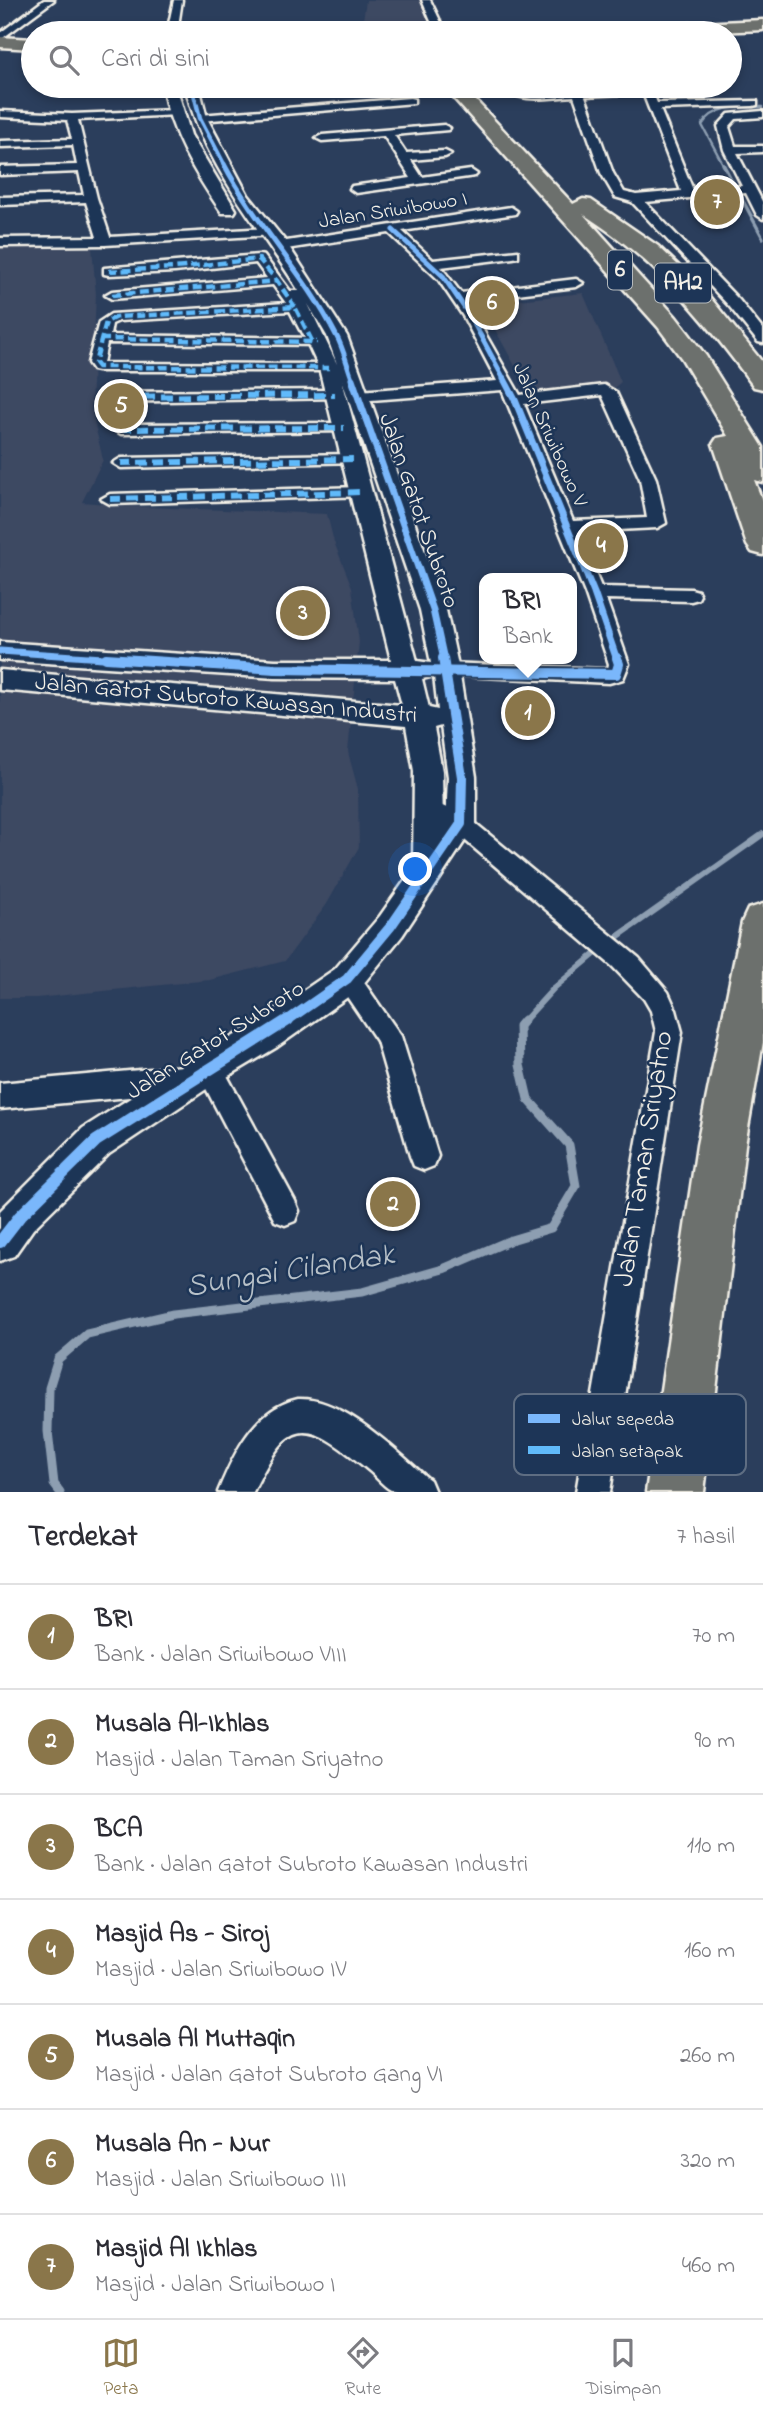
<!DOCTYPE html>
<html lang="id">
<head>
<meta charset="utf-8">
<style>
  :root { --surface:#fff; --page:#f7f7f7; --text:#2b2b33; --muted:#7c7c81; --line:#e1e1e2; --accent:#8a764a }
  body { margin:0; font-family:"Indie Flower",sans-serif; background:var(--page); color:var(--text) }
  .you { position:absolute; left:416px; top:870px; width:24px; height:24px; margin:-18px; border:5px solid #fff; border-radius:50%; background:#1a73e8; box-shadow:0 0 0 10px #1a73e833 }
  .badge { display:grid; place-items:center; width:46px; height:46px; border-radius:50%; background:var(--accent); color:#fff; font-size:23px; font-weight:700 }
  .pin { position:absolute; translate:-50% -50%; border:4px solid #fff; box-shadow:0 2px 7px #0006 }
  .popup { position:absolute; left:479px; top:573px; width:98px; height:91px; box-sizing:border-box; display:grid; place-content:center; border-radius:14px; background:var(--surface); filter:drop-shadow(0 2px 5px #0005); font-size:23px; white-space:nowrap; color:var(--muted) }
  .popup b { font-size:26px; color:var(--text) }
  .popup::after { content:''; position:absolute; left:50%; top:100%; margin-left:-14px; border:14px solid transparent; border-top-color:var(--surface) }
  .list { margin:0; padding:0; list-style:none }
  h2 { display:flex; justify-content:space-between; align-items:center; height:91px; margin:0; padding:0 28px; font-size:30px }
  h2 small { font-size:23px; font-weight:400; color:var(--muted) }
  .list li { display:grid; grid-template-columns:46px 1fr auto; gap:21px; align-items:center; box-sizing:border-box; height:105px; padding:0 28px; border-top:2px solid var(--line) }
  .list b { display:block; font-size:26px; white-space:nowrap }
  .list p { margin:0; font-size:23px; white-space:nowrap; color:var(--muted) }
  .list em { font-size:23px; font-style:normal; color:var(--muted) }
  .icon { flex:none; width:38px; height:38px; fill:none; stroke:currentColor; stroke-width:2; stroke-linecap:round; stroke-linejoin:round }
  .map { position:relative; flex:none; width:763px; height:1492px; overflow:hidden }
  .search { position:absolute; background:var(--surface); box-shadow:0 4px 10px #0003; left:21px; right:21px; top:21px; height:77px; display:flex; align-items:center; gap:18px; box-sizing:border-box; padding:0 24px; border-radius:38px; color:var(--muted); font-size:26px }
  .sheet { height:826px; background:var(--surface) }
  nav { display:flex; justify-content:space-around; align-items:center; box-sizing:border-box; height:98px; border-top:2px solid var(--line); background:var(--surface); font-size:19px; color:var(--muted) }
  nav a { display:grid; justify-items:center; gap:4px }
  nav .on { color:var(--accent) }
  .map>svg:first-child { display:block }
</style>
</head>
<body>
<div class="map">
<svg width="763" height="1492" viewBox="0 0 763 1492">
  <rect width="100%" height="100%" fill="#2b3e5c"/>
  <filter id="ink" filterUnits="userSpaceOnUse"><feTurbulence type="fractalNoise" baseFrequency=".0143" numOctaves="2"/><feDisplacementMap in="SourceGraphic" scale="14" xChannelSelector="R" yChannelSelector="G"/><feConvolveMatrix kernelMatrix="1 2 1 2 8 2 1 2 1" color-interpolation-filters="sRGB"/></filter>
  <g filter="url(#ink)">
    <g fill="#3c4862">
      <path d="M366 0H424L436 33H361Z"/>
      <path d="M92 246 96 294 91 407 103 460 82 502 146 507 327 514 334 542 352 587 359 642 348 752 358 789 359 847 327 904 285 961 210 980 37 998H0V249Z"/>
      <path d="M583 293 621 382 615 387 531 395 487 315 474 312 482 294 505 295 508 301Z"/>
    </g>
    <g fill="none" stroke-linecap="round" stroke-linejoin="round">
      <path stroke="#8d9eb1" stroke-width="2.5" d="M724 166 702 125C715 104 741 107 763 107"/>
      <path stroke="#8d9eb1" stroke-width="3.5" d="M723 164 763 238"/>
      <g stroke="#8d9eb1" stroke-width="6">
        <path d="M610 942 763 834"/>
        <path d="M523 1022 554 988 602 948"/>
      </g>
      <path stroke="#8d9eb1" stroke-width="9" d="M60 1492 54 1484 48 1431 49 1388 58 1359 87 1334 173 1314 362 1292 443 1269 511 1240 551 1228 576 1186 569 1145 528 1099 520 1065 519 1026 524 1020"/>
      <defs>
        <g id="street">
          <path d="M44 0H54L0 40V33Z"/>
          <path d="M174 0H182L177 33H167Z"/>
          <path d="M422 0H430L446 33H436Z"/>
          <path d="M501 86H512L524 92 650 86 657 103 757 101V105L753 106 660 109 693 190 742 186 724 150 718 126 729 114 763 111V117L736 119 729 127 735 146H763V152L737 153 763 203V219L757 215 746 193 645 202 739 300 763 330V343L758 342 729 306 632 202 615 197 601 173 574 96C550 97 518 105 501 86ZM643 93 681 191 636 195 624 192 613 173 585 96Z"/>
          <path d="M410 98 414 99V103L200 121 195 118 200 115Z"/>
          <path d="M174 110 178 111V115L78 120 97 198 110 237 270 228 274 229V235L105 245 0 246V238L97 237 86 202 0 205V197L84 195 79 172 0 175V167L77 165 73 145 0 147V141L72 139 67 120 0 117V111L72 114Z"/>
          <path d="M444 125 450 128 448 130 394 135 406 153 445 151 451 154 445 157 411 160 422 177 471 170 477 174 475 176 356 193 350 189 352 186 411 178 384 136 322 141 316 138 322 135Z"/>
          <path d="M511 207 517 211 515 214 402 231 433 260 518 251V257L513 258 441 267 461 293 576 279 583 283 576 287 466 300 520 395 604 385 616 392 656 479 666 523 657 528 578 532 601 587 691 589 698 591 700 595 698 599 691 601 606 599 629 664 623 679 609 683 439 675 436 670 439 665 446 663 608 669 609 664 585 593 502 390 358 401 350 396 358 391 497 381 463 316 438 279 389 233 280 250 274 246 280 242ZM602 395 640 479 647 518 573 521 524 404Z"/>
          <path d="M259 255 264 256 302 307 312 327 310 330H300L290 311 119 321 112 324 110 335 318 338 323 339 325 342 323 345 107 343 103 363 329 364 336 368 334 371H98L93 370 88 363 99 322 111 314 286 303 273 285 112 299 105 295 112 291 267 278 256 263 175 272 109 275 104 274V268Z"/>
          <path d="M335 390 343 395 340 398 110 402 102 397 110 392Z"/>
          <path d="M344 423 350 425 352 428 350 431 121 434 113 429 121 424Z"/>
          <path d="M354 454 362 459 360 462 121 468 113 463 121 458Z"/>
          <path d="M362 487 368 488 370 492 368 496 110 504 101 499 110 494Z"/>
          <path d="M429 800 469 818 639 958 668 992 676 1010 682 1032 610 1492H576L656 1032 651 1011 644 999 612 966 453 830 421 815 418 809 421 803Z"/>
          <path d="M347 968 356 971 401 1036 438 1156 434 1166 424 1170 414 1166 410 1156 377 1041 335 979 338 971Z"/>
          <path d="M209 1056 218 1059 295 1201 299 1211 295 1221 285 1225 275 1221 200 1077 196 1068 200 1059Z"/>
          <path d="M183 1066 192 1070 196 1079 192 1088 183 1092 0 1109V1083Z"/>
          <path d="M298 1399C344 1397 397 1452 430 1480L435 1492C423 1492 401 1492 391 1490 382 1485 375 1475 367 1469 303 1415 289 1418 253 1492H218C234 1453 254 1409 298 1399Z"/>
        </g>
        <g id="secondary">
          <path d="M162 86H176L191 135 236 210 234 213H222C195 174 171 134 162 86Z"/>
          <path d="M185 86H199L207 118 248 195 286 242 347 336 446 610 459 670 476 777V824L402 936 359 989 277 1047 205 1090 109 1154 33 1229 14 1256 0 1261V1211L83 1128 181 1066 253 1025 335 969 380 916 413 869 414 771 406 726 0 690V670L402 705 395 679 275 678 0 660V642L275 660H391L319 368 285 295 288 291H299C257 223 204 166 185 86ZM308 304 327 336 337 364ZM342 380 420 610 431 663 417 661ZM434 676 438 710 429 708 422 679ZM441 726 448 777 446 822 443 826 442 771 434 728Z"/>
        </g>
        <g id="highway">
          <path d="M763 20V30L692 33H583L591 28Z"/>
          <path d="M0 37 33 39V49L0 47Z"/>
          <path d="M443 86H462L573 204 583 199 591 200 658 246 704 290 763 363V389L754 387C703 317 657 261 583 214L676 317 706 356 763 447V482L754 480 763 503V555L752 552 747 545 713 444 717 438 728 436 682 359 658 327Z"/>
          <path d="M763 904V1042L745 1145 704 1492H646L697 1145 742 922 748 909Z"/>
        </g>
      </defs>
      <use href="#street" stroke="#f4f1e8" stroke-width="5"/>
      <use href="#secondary" stroke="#f4f1e8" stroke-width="5"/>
      <use href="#highway" stroke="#f4f1e8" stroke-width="5"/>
      <use href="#street" fill="#1d3557" fill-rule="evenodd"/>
      <use href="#secondary" fill="#1d3557" fill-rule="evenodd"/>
      <use href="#highway" fill="#6c706d" fill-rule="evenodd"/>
      <g stroke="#60bafa" stroke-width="4.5" stroke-dasharray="9 4.5" stroke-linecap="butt">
        <path d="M109 271 175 268 259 259 277 281"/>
        <path d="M112 295 277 281 295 307"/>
        <path d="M100 339 317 342"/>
        <path d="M312 341 295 307 116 317 106 322 95 363 98 367 329 368"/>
      </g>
      <g stroke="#60bafa" stroke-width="6" stroke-dasharray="11 6" stroke-linecap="butt">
        <path d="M110 397 335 395"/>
        <path d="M121 429 344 428"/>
        <path d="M121 463 354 459"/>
        <path d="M110 499 362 492"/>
      </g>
      <defs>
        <path id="cycleway-far4" d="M192 86 200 118 225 166"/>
        <g id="cycleway-far3">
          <path d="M224 164C256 225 305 274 336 335 344 349 347 366 353 381"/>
          <path d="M393 230 443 276 470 316 505 381"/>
        </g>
        <g id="cycleway-far2">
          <path d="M352 379 433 610 444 660"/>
          <path d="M504 379 515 400 594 593 617 660"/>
          <path d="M0 651 132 660"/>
        </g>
        <g id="cycleway-far1">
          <path d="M106 658 275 669 616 674 619 664 617 658"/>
          <path d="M285 1022 347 979 391 926 461 824 462 777 443 658"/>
        </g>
        <path id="cycleway" d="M0 1242 20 1216 96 1141 288 1020"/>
      </defs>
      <use href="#cycleway-far4" stroke="#1d3557" stroke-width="6"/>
      <use href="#cycleway-far3" stroke="#1d3557" stroke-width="8"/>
      <use href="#cycleway-far2" stroke="#1d3557" stroke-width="10"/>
      <use href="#cycleway-far1" stroke="#1d3557" stroke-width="14"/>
      <use href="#cycleway" stroke="#1d3557" stroke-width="17"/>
      <use href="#cycleway-far4" stroke="#7ab7fb" stroke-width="4.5"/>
      <use href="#cycleway-far3" stroke="#7ab7fb" stroke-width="5"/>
      <use href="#cycleway-far2" stroke="#7ab7fb" stroke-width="7"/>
      <use href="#cycleway-far1" stroke="#7ab7fb" stroke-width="10"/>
      <use href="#cycleway" stroke="#7ab7fb" stroke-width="12"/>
    </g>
  </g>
  <g text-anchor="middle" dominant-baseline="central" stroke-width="5" stroke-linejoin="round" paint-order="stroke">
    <g font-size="21" fill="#f4f1e8" stroke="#1d3557">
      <text transform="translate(393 211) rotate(-9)">Jalan Sriwibowo I</text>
      <text transform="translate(549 435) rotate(66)">Jalan Sriwibowo V</text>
    </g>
    <g fill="#1d3557" stroke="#b4b9bc" stroke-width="2">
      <rect x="608" y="250.5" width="24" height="39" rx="5"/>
      <rect x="655" y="263.5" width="56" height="39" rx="5"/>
    </g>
    <g font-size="23" font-weight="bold" fill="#f4f1e8">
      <text x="620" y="270">6</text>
      <text x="683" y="283">AH2</text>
    </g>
    <g font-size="24" fill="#f4f1e8" stroke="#1d3557">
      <text transform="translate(418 511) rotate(71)">Jalan Gatot Subroto</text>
      <text transform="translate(226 700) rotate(5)">Jalan Gatot Subroto Kawasan Industri</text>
      <text transform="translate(216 1041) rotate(-32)">Jalan Gatot Subroto</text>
    </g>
    <g font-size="28" fill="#f4f1e8" stroke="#1d3557">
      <text transform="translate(645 1159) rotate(-81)">Jalan Taman Sriyatno</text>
    </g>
    <g font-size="32" font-style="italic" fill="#b8c1c8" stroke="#1d3557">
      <text transform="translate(290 1272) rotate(-9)">Sungai Cilandak</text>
    </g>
  </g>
  <rect x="514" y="1394" width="232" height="81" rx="10" fill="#1d3557" stroke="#5e6d82" stroke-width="2"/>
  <rect x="528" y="1414" width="32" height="9" fill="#7ab7fb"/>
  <rect x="528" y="1446" width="32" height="8" fill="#60bafa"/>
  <g font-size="19" fill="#f4f1e8">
    <text x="572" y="1425">Jalur sepeda</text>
    <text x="572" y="1457">Jalan setapak</text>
  </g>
</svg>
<div class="you"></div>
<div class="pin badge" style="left:528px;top:713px">1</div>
<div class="popup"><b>BRI</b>Bank</div>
<div class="pin badge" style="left:393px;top:1204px">2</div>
<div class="pin badge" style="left:303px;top:613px">3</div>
<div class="pin badge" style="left:601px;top:546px">4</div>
<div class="pin badge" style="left:121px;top:406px">5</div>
<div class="pin badge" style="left:492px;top:303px">6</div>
<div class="pin badge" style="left:717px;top:202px">7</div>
<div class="search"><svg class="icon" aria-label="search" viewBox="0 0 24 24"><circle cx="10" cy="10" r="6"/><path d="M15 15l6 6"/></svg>Cari di sini</div>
</div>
<section class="sheet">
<h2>Terdekat<small>7 hasil</small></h2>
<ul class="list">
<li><span class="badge">1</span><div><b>BRI</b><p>Bank · Jalan Sriwibowo VIII</p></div><em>70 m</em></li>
<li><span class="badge">2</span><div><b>Musala Al-Ikhlas</b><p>Masjid · Jalan Taman Sriyatno</p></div><em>90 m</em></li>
<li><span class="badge">3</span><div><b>BCA</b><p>Bank · Jalan Gatot Subroto Kawasan Industri</p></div><em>110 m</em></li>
<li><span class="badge">4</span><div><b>Masjid As - Siroj</b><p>Masjid · Jalan Sriwibowo IV</p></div><em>160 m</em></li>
<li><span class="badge">5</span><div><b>Musala Al Muttaqin</b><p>Masjid · Jalan Gatot Subroto Gang VI</p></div><em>260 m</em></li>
<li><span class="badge">6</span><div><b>Musala An - Nur</b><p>Masjid · Jalan Sriwibowo III</p></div><em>320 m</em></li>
<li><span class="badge">7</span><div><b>Masjid Al Ikhlas</b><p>Masjid · Jalan Sriwibowo I</p></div><em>460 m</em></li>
</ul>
</section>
<nav>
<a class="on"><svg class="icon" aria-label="map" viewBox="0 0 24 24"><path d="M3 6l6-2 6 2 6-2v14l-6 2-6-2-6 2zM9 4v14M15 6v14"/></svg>Peta</a>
<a><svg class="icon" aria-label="directions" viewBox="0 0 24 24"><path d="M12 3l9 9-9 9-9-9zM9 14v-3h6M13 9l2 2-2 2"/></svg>Rute</a>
<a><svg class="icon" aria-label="saved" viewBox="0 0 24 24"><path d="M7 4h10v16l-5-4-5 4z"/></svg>Disimpan</a>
</nav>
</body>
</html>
